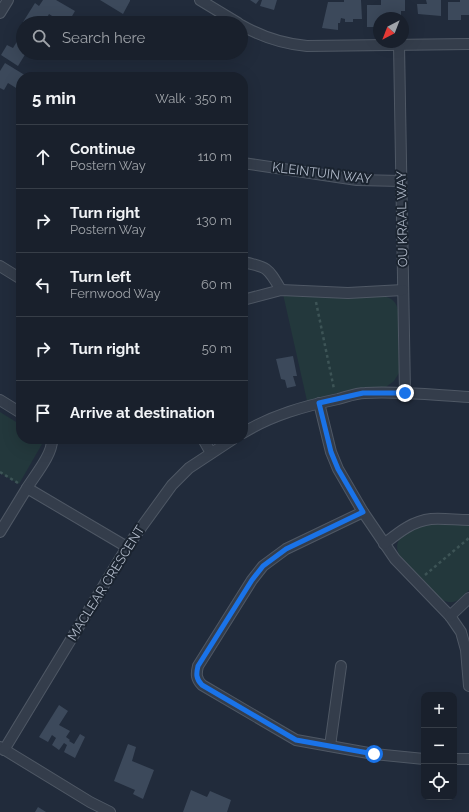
<!DOCTYPE html>
<html lang="en">
<head>
<meta charset="utf-8">
<style>
  :root { --surface:#19202c; --page:#262d38; --text:#f1f3f6; --muted:#9fa3a9; --line:#373e48 }
  body { margin:0; font-family:Raleway,sans-serif; background:var(--page); color:var(--text) }
  .controls { position:absolute; right:12px; bottom:12px; display:grid; overflow:hidden; border-radius:8px; box-shadow:0 4px 16px #0002 }
  .controls button { width:36px; height:36px; display:grid; place-items:center; padding:0; border:0; border-bottom:1px solid var(--line); background:var(--surface); color:var(--text); font:20px sans-serif }
  .compass { position:absolute; left:373px; top:12px; width:36px; height:36px; border-radius:50%; background:var(--surface); box-shadow:0 4px 16px #0002; rotate:222deg }
  .stop { position:absolute; width:12px; height:12px; margin:-9px; border:3px solid #1a73e8; border-radius:50%; background:#fff }
  .stop.end { background:#1a73e8; border-color:#fff; box-shadow:0 1px 4px #0008 }
  .list { margin:0; padding:0; list-style:none }
  h2 { display:flex; justify-content:space-between; align-items:center; height:52px; margin:0; padding:0 16px; font-size:17px }
  h2 small { font-size:13px; font-weight:400; color:var(--muted) }
  .list li { display:grid; grid-template-columns:26px 1fr auto; gap:12px; align-items:center; box-sizing:border-box; height:64px; padding:0 16px; border-top:1px solid var(--line) }
  .list b { display:block; font-size:15px; white-space:nowrap }
  .list p { margin:0; font-size:13px; white-space:nowrap; color:var(--muted) }
  .list em { font-size:13px; font-style:normal; color:var(--muted) }
  .icon { flex:none; width:22px; height:22px; fill:none; stroke:currentColor; stroke-width:2; stroke-linecap:round; stroke-linejoin:round }
  .map { position:relative; flex:none; width:469px; height:812px; overflow:hidden }
  .search { position:absolute; background:var(--surface); box-shadow:0 4px 16px #0002; left:16px; top:16px; width:232px; height:44px; display:flex; align-items:center; gap:10px; box-sizing:border-box; padding:0 14px; border-radius:22px; color:var(--muted); font-size:15px }
  .panel { position:absolute; background:var(--surface); box-shadow:0 4px 16px #0002; left:16px; top:72px; width:232px; height:372px; border-radius:16px }
  .map>svg:first-child { display:block }
</style>
</head>
<body>
<div class="map">
<svg width="469" height="812" viewBox="0 0 469 812">
  <rect width="100%" height="100%" fill="#212b3b"/>
  <g fill="#23383c">
    <path d="M283 294 382 296C391 297 397 302 398 311L399 368V373L394 381 386 387 353 389 307 401Z"/>
    <path d="M0 412 21 425V439H40L42 444 19 484 0 473Z"/>
    <path d="M433 524 469 525V590C460 599 454 607 441 599L400 556C388 535 417 527 433 524Z"/>
  </g>
  <g fill="#3c495b">
    <path d="M43 0H56L75 11 68 23H63L49 14 44 23 23 22 35 3 39 6Z"/>
    <path d="M100 0H130V1L123 14Z"/>
    <path d="M250 0H259L256 4Z"/>
    <path d="M262 0H277L274 10 260 6Z"/>
    <path d="M344 0H361L362 19H353V22H345V19L341 18 340 23H338V30L322 28 328 2H344Z"/>
    <path d="M381 0H405V11H401V18H379V27H367V5H381Z"/>
    <path d="M426 0H441V16L418 14 417 4H427Z"/>
    <path d="M460 0H469V15H461V20H448V2H460Z"/>
    <path d="M23 32V53H26L18 66 1 55 7 45 13 48Z"/>
    <path d="M5 63 28 77H21V91L8 83 4 90 0 88V71Z"/>
    <path d="M293 356 297 376H293L296 386 287 388 285 380 281 379 276 359Z"/>
    <path d="M59 705 68 711 59 725 70 731 66 737 70 740 69 741 74 744 80 734 85 737 75 758 64 752 67 745 64 743 59 750 52 745 56 738 52 735 48 742 39 737Z"/>
    <path d="M128 744 136 747 132 761 154 770 143 799 133 794 135 790 114 781Z"/>
    <path d="M191 790 207 797 210 791 231 800 227 812H183Z"/>
    <path d="M38 807 46 812H35Z"/>
  </g>
  <g fill="none" stroke-linecap="round" stroke-linejoin="round">
    <defs>
      <g id="minor">
        <path d="M200 0 238 23"/>
        <path d="M0 13 8 0"/>
        <path d="M241 25C262 37 283 44 307 46L469 44"/>
        <path d="M399 45 405 393"/>
        <path d="M243 163 357 180 401 181"/>
        <path d="M243 262C268 267 268 268 281 290"/>
        <path d="M0 266 21 279"/>
        <path d="M243 300 281 290 348 293 403 290"/>
        <path d="M0 400 21 413"/>
        <path d="M319 403 331 452 338 469 363 512 395 559 450 616 461 632 466 650 469 686"/>
        <path d="M243 433C272 415 305 406 338 399 346 397 356 393 365 393 399 391 434 395 469 397"/>
        <path d="M52 439C53 454 35 475 27 488L127 547"/>
        <path d="M203 439 211 453"/>
        <path d="M363 512 286 549 263 566 252 580 198 666C196 674 196 679 202 685L296 740 374 754 424 759"/>
        <path d="M0 532 27 488"/>
        <path d="M384 544C398 533 412 521 431 519 443 518 457 520 469 520"/>
        <path d="M450 616 469 598"/>
        <path d="M330 746 341 666"/>
        <path d="M0 747 90 802 110 812"/>
        <path d="M4 750 127 547 172 485 189 468 233 439"/>
        <path d="M454 759H469"/>
      </g>
    </defs>
    <use href="#minor" stroke="#4f5865" stroke-width="12"/>
    <g stroke="#3d5456" stroke-width="2.5" stroke-dasharray="3 3" stroke-linecap="butt">
      <path d="M316 302 334 389"/>
      <path d="M0 472 18 483"/>
      <path d="M425 575 469 538"/>
    </g>
    <use href="#minor" stroke="#343d4b" stroke-width="10"/>
  </g>
  <g fill="none" stroke-linecap="round" stroke-linejoin="round">
    <path stroke="#1a73e8" stroke-width="5" d="M374 754 296 740 202 685C196 679 196 674 198 666L252 580 263 566 286 549 363 512 338 469 331 452 319 403 363 393H405"/>
  </g>
  <g text-anchor="middle" dominant-baseline="central" stroke-width="4" stroke-linejoin="round" paint-order="stroke">
    <g font-size="13" fill="#afb8c7" stroke="#1a232f">
      <text transform="translate(322 173) rotate(7)">KLEINTUIN WAY</text>
      <text transform="translate(402 219) rotate(-91)">OU KRAAL WAY</text>
      <text transform="translate(106 583) rotate(-58)">MACLEAR CRESCENT</text>
    </g>
  </g>
</svg>
<div class="controls">
<button>+</button>
<button>−</button>
<button><svg class="icon" aria-label="locate" viewBox="0 0 24 24"><circle cx="12" cy="12" r="6"/><path d="M12 2v4M12 18v4M2 12h4M18 12h4"/></svg></button>
</div>
<svg class="compass" viewBox="-18 -18 36 36"><path d="M0-13l5 13h-10z" fill="#e53935"/><path d="M0 13l5-13h-10z" fill="#9fa3a9"/></svg>
<div class="stop" style="left:374px;top:754px"></div>
<div class="stop end" style="left:405px;top:393px"></div>
<div class="search"><svg class="icon" aria-label="search" viewBox="0 0 24 24"><circle cx="10" cy="10" r="6"/><path d="M15 15l6 6"/></svg>Search here</div>
<section class="panel">
<h2>5 min<small>Walk · 350 m</small></h2>
<ul class="list">
<li><svg class="icon" aria-label="ahead" viewBox="0 0 24 24"><path d="M12 20V5M6 11l6-6 6 6"/></svg><div><b>Continue</b><p>Postern Way</p></div><em>110 m</em></li>
<li><svg class="icon" aria-label="right" viewBox="0 0 24 24"><path d="M7 20v-9h11M14 6l5 5-5 5"/></svg><div><b>Turn right</b><p>Postern Way</p></div><em>130 m</em></li>
<li><svg class="icon" aria-label="left" viewBox="0 0 24 24"><path d="M17 20v-9H6M10 6l-5 5 5 5"/></svg><div><b>Turn left</b><p>Fernwood Way</p></div><em>60 m</em></li>
<li><svg class="icon" aria-label="right" viewBox="0 0 24 24"><path d="M7 20v-9h11M14 6l5 5-5 5"/></svg><div><b>Turn right</b></div><em>50 m</em></li>
<li><svg class="icon" aria-label="arrive" viewBox="0 0 24 24"><path d="M6 21V4h12l-3 4 3 4H6"/></svg><div><b>Arrive at destination</b></div></li>
</ul>
</section>
</div>
</body>
</html>
